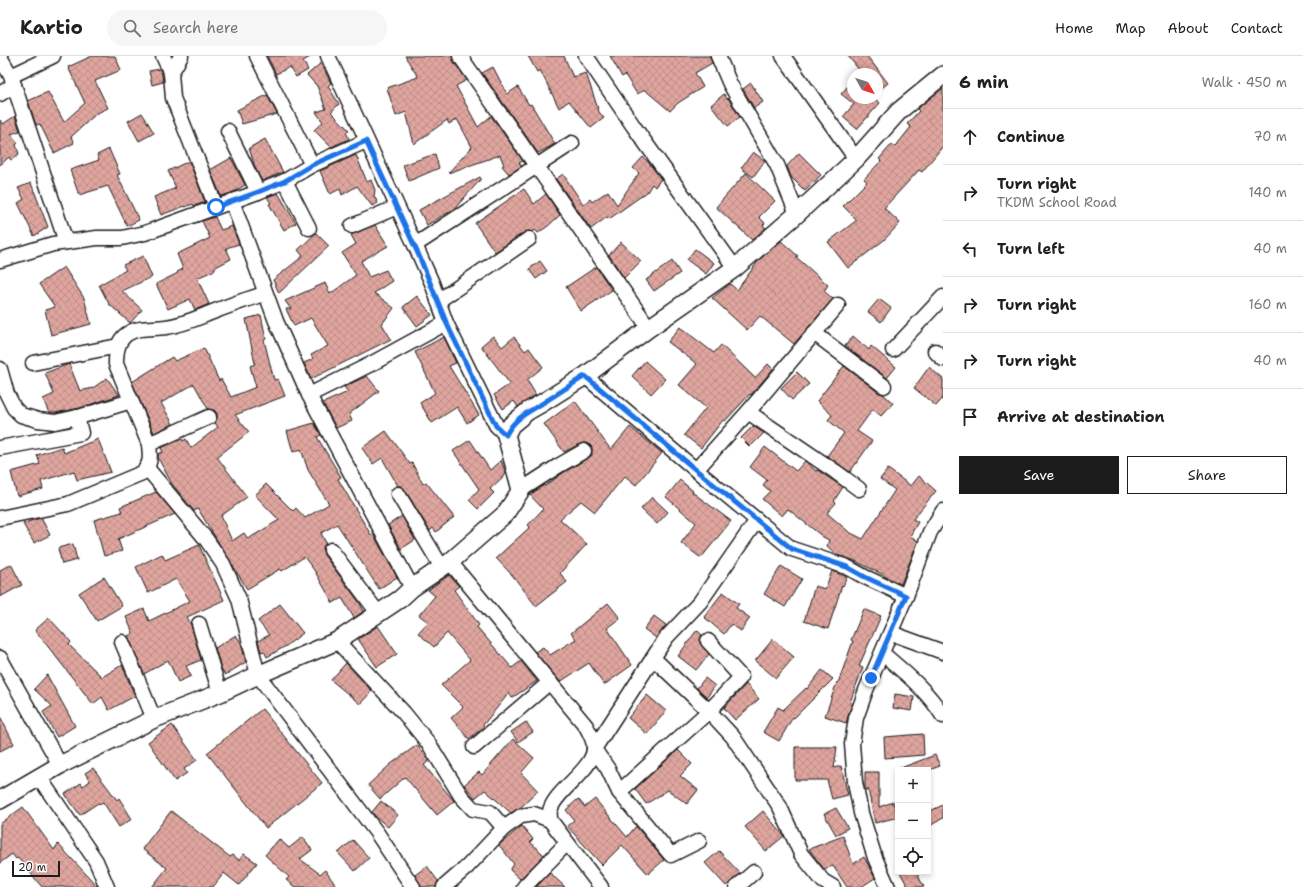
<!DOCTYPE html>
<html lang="en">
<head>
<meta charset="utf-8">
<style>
  :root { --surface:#fff; --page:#f6f6f6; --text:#202124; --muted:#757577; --line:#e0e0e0; --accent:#1c1c1c }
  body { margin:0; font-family:"Shantell Sans",sans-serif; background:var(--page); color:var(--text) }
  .controls { position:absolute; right:12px; bottom:12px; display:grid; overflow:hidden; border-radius:0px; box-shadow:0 2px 6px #0003 }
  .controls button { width:36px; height:36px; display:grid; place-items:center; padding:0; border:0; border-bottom:1px solid var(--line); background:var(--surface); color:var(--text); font:20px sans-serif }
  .compass { position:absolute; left:847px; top:12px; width:36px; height:36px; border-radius:50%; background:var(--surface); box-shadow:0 2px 6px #0003; rotate:129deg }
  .scale { position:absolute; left:12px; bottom:10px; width:48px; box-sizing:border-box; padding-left:4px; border:2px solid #1c1c1c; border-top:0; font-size:11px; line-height:14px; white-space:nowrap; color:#1c1c1c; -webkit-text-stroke:3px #fff; paint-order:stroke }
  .stop { position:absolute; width:12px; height:12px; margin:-9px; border:3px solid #1a73e8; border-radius:50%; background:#fff }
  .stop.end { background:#1a73e8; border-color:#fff; box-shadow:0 1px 4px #0008 }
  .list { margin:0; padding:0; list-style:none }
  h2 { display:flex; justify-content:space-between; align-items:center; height:52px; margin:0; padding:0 16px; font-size:17px }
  h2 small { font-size:13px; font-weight:400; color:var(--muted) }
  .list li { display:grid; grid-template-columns:26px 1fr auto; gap:12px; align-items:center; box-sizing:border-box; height:56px; padding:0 16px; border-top:1px solid var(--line) }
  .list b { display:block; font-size:15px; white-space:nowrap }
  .list p { margin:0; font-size:13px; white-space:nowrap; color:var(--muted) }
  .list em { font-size:13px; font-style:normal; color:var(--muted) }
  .actions { display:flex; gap:8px; padding:12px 16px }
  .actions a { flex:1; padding:9px 0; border:1px solid var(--accent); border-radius:0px; text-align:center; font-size:14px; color:var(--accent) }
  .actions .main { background:var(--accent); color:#fff }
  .icon { flex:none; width:22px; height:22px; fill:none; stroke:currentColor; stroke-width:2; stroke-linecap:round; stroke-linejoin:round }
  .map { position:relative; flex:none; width:943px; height:831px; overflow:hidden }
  header { display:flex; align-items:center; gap:24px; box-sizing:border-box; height:56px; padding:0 20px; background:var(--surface); border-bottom:1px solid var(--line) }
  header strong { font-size:19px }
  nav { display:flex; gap:22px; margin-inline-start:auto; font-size:14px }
  .search { width:280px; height:36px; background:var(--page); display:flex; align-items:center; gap:10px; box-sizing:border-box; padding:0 14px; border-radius:22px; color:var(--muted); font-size:15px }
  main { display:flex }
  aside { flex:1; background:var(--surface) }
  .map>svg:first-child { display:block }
</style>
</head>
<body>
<header>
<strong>Kartio</strong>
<div class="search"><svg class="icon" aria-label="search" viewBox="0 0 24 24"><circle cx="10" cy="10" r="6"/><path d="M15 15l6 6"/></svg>Search here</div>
<nav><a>Home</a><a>Map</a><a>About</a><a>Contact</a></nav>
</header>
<main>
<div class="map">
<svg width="943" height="831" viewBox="0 0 943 831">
  <defs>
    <pattern id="building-cross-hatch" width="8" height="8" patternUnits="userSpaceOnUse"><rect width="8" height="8" fill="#dfa59e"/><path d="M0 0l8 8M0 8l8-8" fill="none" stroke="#bf8d88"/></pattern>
  </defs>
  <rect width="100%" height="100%" fill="#fff"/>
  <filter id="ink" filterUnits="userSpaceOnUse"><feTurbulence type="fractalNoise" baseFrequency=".025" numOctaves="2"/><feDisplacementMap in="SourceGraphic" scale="8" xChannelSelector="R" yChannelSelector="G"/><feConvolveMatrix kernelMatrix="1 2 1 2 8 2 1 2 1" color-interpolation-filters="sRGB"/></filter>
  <g filter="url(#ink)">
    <g fill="url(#building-cross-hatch)" stroke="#1c1c1c">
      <path d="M92 0H115L121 14 95 25 108 52 97 57 71 81 74 87 54 97 40 68 36 69 28 45 48 36 64 66 85 47 68 11Z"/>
      <path d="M267 0H312L303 5 308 14 296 21 290 11 276 18Z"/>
      <path d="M405 0H452L453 5 467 24 456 30 478 71 491 60 523 105 519 107 522 110 509 118 502 110 504 109 500 99 448 117 472 91 457 63 449 68 447 64 414 88 406 56 396 60 387 32 418 21Z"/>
      <path d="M528 0H564L573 21 586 17 599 56 604 62 591 72 569 45 559 52 540 14 537 16Z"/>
      <path d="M610 0H710L712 7 695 17 703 31 678 47 670 55 645 34 637 38 625 19 622 21Z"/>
      <path d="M848 0H867L888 27 877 36V18H858L860 15Z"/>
      <path d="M321 7 331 27 328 30 339 48 331 56 349 74 346 76 349 83 331 91 314 74 323 66 316 56 326 53 317 30 307 19Z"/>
      <path d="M493 11 507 38 518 31 529 49 531 48 555 88 538 97 482 17Z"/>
      <path d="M160 13 162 19 163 26 152 29 149 15Z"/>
      <path d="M853 24V42H874L880 47 857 73 843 61 854 48 841 38Z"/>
      <path d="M751 27 763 46 754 52 743 33Z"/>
      <path d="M943 32V90L922 116 919 114 884 152 900 167 884 184 848 212 828 186 857 164 843 150 867 126 864 123 881 105 879 103 892 88 895 91 911 71 907 68 919 55 917 53Z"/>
      <path d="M724 38 727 43 728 42 740 61 728 70 711 49Z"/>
      <path d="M267 39 277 58 242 68 237 54Z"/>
      <path d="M142 57 154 77 139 85 128 65Z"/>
      <path d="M15 60 20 75 11 78 18 87 16 89 19 98 11 104 9 101 0 109V64L3 68Z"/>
      <path d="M265 83 283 116 262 125 256 114 249 92Z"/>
      <path d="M109 93 120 118 117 119 139 164 127 170 108 130 79 139 70 114 99 104 97 99Z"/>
      <path d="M753 96 765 105 753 121 741 112Z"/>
      <path d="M799 97 821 119 805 135 791 121 787 110Z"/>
      <path d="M435 98 439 112 409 125 403 109Z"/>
      <path d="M356 99 367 126 371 124 375 134 374 140 378 147 372 150 357 130 342 139 340 133 330 138 320 115Z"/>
      <path d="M643 101 649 107 661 123 655 131 652 128 647 136 609 163 607 161 591 173 556 123 563 118 583 148 590 143 592 146 608 135 617 149 639 117 633 112Z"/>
      <path d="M231 102 245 129 232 137 221 140 210 114Z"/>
      <path d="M189 105 205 146 194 150 193 148 185 151V150L161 159 154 141 176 132 168 115Z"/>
      <path d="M746 117 775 145 759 161 765 167 763 169 766 172 752 184 716 151Z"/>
      <path d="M480 121 481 123 456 151V152L427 169 419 154Z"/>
      <path d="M31 127 48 171 34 180 18 147 24 143 18 132Z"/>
      <path d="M524 133 534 148 546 138 560 159 548 170 538 177 535 174 533 176 529 175 525 176 495 196 475 167Z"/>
      <path d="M278 137 296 167 284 174 269 148 271 147 267 141Z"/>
      <path d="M215 161 221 174 232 170 239 188 226 192 231 203 214 212 215 214 197 222 209 248 195 254 190 243 168 253 156 228 178 217 177 216 183 213 177 198 210 182 202 165Z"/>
      <path d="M375 169 388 190 361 205 369 221 386 214 392 225 374 237 394 252 382 268 391 283 311 323 304 307 313 303 311 299 328 290 311 262 294 270 286 253H291L285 245 325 227 330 238 356 219 342 197 356 188 351 179Z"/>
      <path d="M316 177 329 190 279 237 273 224 303 200 298 194Z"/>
      <path d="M781 185 798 200 796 201 828 229 824 235 833 243 794 288 760 260 747 274 712 242 730 228 737 234 759 204Z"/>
      <path d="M621 186 641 205 624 222 609 199Z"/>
      <path d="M695 193 714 207 706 218 687 204Z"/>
      <path d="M143 200 152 221 122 235 142 254 130 267 109 248 99 229 126 214 123 209Z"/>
      <path d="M540 205 547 215 536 223 529 213Z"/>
      <path d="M672 205 680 217 654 235 646 224Z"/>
      <path d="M64 211 84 242 91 268 51 279 45 254 55 251 39 228Z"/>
      <path d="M596 211 612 234 581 255 566 231Z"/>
      <path d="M417 240 432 259 417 270 403 251Z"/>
      <path d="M879 243 891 252 881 266 868 256Z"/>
      <path d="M261 259 266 283 264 284 274 324 278 323 285 340 235 359 249 376 217 401 247 441 221 460 232 485 244 477 248 483 279 464 255 439 266 428 293 455 296 452 305 462 329 448 308 414 301 393 293 396 287 375 314 367 321 379 317 381 341 421 338 423 371 479 373 478 397 521 379 533 337 468 321 477 326 487 323 491V495L324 499 359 546 364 555 354 562 342 542 333 547 314 514 304 501 282 515 280 513 247 533 198 453 194 455 172 428 158 402V398L163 396 161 392 182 383 183 385 186 383 191 392 218 371 215 367 217 362V357L214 354 208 353 194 328 161 347 173 368 154 377 132 326 172 301 175 305 204 292 219 325 221 323 231 341 256 331 250 310 255 308 246 263Z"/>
      <path d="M680 271 714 297 721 289 755 322 768 308 773 313 751 339 750 338 725 365 723 364 701 392 684 379 706 352 679 329 697 308 668 286Z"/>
      <path d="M493 280 502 291 514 281 525 295 529 292 543 311 527 324 536 339 518 351 514 345 503 353 494 339 510 328 481 290Z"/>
      <path d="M853 280 869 294 871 290 896 311 887 322 845 290Z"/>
      <path d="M444 281 456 307 449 310 479 359 467 367 457 351 432 367 420 347 435 337 415 296Z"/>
      <path d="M645 305 665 323 651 338 632 320Z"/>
      <path d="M69 308 80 335 93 332 107 322 119 339 80 352 55 357H49L43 343 54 338 45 317Z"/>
      <path d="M844 310 879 337 883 338 893 347 881 360 873 353 857 375 872 385 850 416 827 400 844 377 828 364 832 359 817 345Z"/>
      <path d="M929 311 943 323V342L936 350 914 332Z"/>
      <path d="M797 316 809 328 792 344 781 332Z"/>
      <path d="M367 320 379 335 349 358 352 365 336 372 323 347 348 336 344 331Z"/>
      <path d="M575 345 611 394 630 371 662 397 636 429 625 420 595 456 581 445 560 463 587 488 560 517 567 526 536 550 513 520 496 502 530 471 528 469 543 453 530 439 544 429 545 430 563 417 588 402 592 399V391L589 388 584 387 580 388 564 396 544 368Z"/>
      <path d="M753 370 764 377 750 391 741 382Z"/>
      <path d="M386 375 410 408 412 407 423 428 426 426 454 461 436 476 433 472 430 475 405 434 402 430H398L382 402 373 408 362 392Z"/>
      <path d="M98 383 111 416 77 424 74 415 41 425 43 433 17 440 11 416 40 408 37 399 62 391 64 397Z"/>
      <path d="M470 384 490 414 501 404 506 418 490 433 494 437 478 453 469 444 479 433 453 395Z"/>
      <path d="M765 391 796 415 805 405 816 415 817 414 843 431 834 445 836 447 827 457 849 476 863 483 895 434 880 423 888 413 911 430 919 420 936 435 913 463 918 466 910 480 918 485 901 528 884 520V519L853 504 837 499 827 490 829 484 823 481 788 453 782 460 762 443 770 435 763 429 767 424 750 411Z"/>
      <path d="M680 424 693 435 692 436 731 465 701 502 681 487 696 467 666 441Z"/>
      <path d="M156 436 175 458 118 483 122 495 104 500 94 464 122 456 120 451Z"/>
      <path d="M652 441 668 456 657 468 641 453Z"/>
      <path d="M402 460 415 484 401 493 388 469Z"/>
      <path d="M41 462 50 479 34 487 23 468 30 465Z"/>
      <path d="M73 488 77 504 62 508 58 492Z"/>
      <path d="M199 489 224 544 187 561 191 569 201 604 186 610 191 620 178 626 168 604 144 618 128 580 133 577 126 561 144 553 149 565 190 545 176 523 148 537 136 511 162 498 165 504Z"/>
      <path d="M11 508 22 529 0 541V514Z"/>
      <path d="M781 510 802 523 785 551 764 538Z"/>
      <path d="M832 515 847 521 843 530 842 529 828 573 804 565 815 530 825 533Z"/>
      <path d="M449 519 459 530 454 534 479 569 477 571 512 612 521 605 537 625 512 642 509 637 483 669 484 671 469 683 451 662 463 651 441 629 470 604 447 577 434 591 418 577 428 566 419 559 435 540 428 534Z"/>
      <path d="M104 521 122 550 97 565 79 537Z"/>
      <path d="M723 536 739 548 736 552 750 562 741 575 731 568 724 578 704 561Z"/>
      <path d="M608 547 620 562 607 572 632 609 604 629 589 607 560 626 535 596 543 591 550 599 576 583 571 577Z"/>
      <path d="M280 548 303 577 286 590 267 601 264 595 261 596 258 585 269 579 258 565Z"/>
      <path d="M864 553 881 560 859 610 863 611 850 646 852 647 846 667 825 660 837 626 838 627 853 585 851 584Z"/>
      <path d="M654 560 666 569 656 582 644 573Z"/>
      <path d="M49 562 71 586 69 589 102 621 122 609 135 640 109 654 102 641 93 648 35 574Z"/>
      <path d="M378 570 397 598 377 611 358 583Z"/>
      <path d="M697 574 702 579 700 583V587L709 598 696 614 678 600Z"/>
      <path d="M236 579 241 587 246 606 225 619 221 612 215 592Z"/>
      <path d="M773 583 794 601 776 622 755 605Z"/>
      <path d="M346 607 372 635 360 648 331 624Z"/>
      <path d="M822 614 833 623 794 662 793 661 779 685 763 676 778 651 783 654 806 632 807 633Z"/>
      <path d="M47 619 75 670 57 681 43 656 52 650 34 633Z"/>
      <path d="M705 622 715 630 707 641 697 632Z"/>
      <path d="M746 628 759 643 735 664 724 652Z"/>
      <path d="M895 638 914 641 912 655 893 652Z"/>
      <path d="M647 639 666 655 647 678 628 662Z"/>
      <path d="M262 653 322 727 266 772 207 697Z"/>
      <path d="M0 660 14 688 0 695Z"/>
      <path d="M526 666 533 676 518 686 511 676Z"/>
      <path d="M172 669 197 704 184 713 187 717 175 725 148 686Z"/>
      <path d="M923 678 924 699 885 702 884 681Z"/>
      <path d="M513 683 534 702 521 717 538 735 521 751 511 757 485 734 475 742 464 729 479 716 482 719Z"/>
      <path d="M417 689 429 705 424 709 454 745 437 759 405 721 380 743 368 729 391 708Z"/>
      <path d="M795 691H837L834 712 841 710 848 739 832 743 827 724H795Z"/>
      <path d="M678 694 692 708 680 720 698 734 687 748 668 734 646 748 635 733Z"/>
      <path d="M935 699 940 710 929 714H898V713Z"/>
      <path d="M93 712 117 744 119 742 132 763 119 771 103 746 99 748 98 747 80 759 65 738 81 727 83 730 90 725 85 717Z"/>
      <path d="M865 716H879V751L893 746 898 761 875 767 868 733 865 734Z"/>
      <path d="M578 743 585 751 595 743 627 781 636 770 664 804 648 818 622 789 602 809 567 770 574 764 566 754Z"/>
      <path d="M381 745 398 759 388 771 376 761 372 756Z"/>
      <path d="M943 749V762L928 771V756Z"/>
      <path d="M23 751 54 794 58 788 98 831H42L18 802 16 803 12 798 0 807V768Z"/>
      <path d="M836 752 848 772 836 779 824 758Z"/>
      <path d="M171 755 230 801 233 799 239 804 244 798 257 807 239 829 224 817 213 831H152L167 812 142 793Z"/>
      <path d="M763 755 784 780 766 795 745 771Z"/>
      <path d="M522 770 533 783 530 786 544 799 520 823 510 814 514 808 499 789Z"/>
      <path d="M843 780 853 808 864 801 875 822 861 831H847L833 810 824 813 811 796 809 793Z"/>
      <path d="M303 781 312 794 300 803 320 818 325 814 337 831H295L286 824 289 821 265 799 279 783 289 792Z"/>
      <path d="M353 784 369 802 355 815 338 797Z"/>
      <path d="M719 795 740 817 726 830 705 807Z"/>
      <path d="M427 810 438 825 436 831H421L415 819Z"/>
      <path d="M900 816H916L924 831H908Z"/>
      <path d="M550 817 565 831H536Z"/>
    </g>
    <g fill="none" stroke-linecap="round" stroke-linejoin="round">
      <defs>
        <g id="minor">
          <path d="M163 0 171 17"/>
          <path d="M181 0 171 17 173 42 216 151"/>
          <path d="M257 0 312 109"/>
          <path d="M328 0 415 189 432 227 446 267 496 369 506 379"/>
          <path d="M460 0 649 272"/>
          <path d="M586 0 634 71 735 212"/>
          <path d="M718 0 730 28 777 109 797 158"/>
          <path d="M783 0 856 103"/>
          <path d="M0 1 11 20 66 186"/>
          <path d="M11 20 53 0"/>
          <path d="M0 38 14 29"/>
          <path d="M228 75 258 136"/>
          <path d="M285 125 309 172"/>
          <path d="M232 145 276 265 309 339 412 532"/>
          <path d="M352 170 397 151"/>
          <path d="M415 189 572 87"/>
          <path d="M0 204 53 188 97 182H122L145 177 258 136 285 125 312 109 366 85"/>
          <path d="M438 245 529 183"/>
          <path d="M814 277 884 330"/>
          <path d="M893 294 943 241"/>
          <path d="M935 295 943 303"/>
          <path d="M33 307 118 290"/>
          <path d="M0 313 7 338 14 352 21 359 38 364 55 366 82 360 131 345"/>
          <path d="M585 320 696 414 792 493 847 511 865 521 906 540"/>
          <path d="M309 339 371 308 446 267"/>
          <path d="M748 356 836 416 859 433"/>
          <path d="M149 388 209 361"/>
          <path d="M0 392 81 377 77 361"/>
          <path d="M147 412 206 483 223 508 239 543 258 619 377 777 413 831"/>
          <path d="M696 414 748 356 838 249"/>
          <path d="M521 434 558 410 584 395"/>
          <path d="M398 438 441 510"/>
          <path d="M0 462 68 448 142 417C152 408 150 400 149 388L116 308C116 297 117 285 127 278 139 270 153 273 166 271 182 269 195 263 210 257 228 250 246 243 265 238"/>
          <path d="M331 494 378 557"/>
          <path d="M450 506 586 670C589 676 595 685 594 693 593 713 557 734 551 752 549 755 550 760 550 764L601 831"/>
          <path d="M199 568 220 637"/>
          <path d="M891 577 943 596"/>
          <path d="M337 585 404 657 429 688 461 740 473 753 490 756 504 772"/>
          <path d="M122 586 154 663"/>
          <path d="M882 597C904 616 927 634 943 660"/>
          <path d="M0 602 60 709"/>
          <path d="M653 602 709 655 733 681 780 751 801 798 823 825 833 831"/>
          <path d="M474 691 550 626"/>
          <path d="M39 721 96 805 107 831"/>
          <path d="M619 736 709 655 741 621 708 585"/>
          <path d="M699 785 671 799 619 736 608 713 594 693 666 582 700 546 757 464"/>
          <path d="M444 831 467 811 504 772 521 760 534 758 550 764"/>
          <path d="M524 831 567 787"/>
          <path d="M737 831 754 816"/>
          <path d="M888 831 875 802 861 757 855 726 852 688 856 662 866 634 906 540 930 476 943 455"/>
        </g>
        <path id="tertiary" d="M0 744 60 709 154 663 220 637 258 619 337 585 400 543 412 532 450 506 505 458 521 434 506 379 511 369 528 355 542 347 585 320 649 272 735 212 797 158 856 103 899 55 943 19"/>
      </defs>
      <use href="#minor" stroke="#1c1c1c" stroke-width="17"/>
      <use href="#tertiary" stroke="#1c1c1c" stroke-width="20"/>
      <use href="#minor" stroke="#fff" stroke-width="14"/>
      <use href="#tertiary" stroke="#fff" stroke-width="17"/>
    </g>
  </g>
  <g fill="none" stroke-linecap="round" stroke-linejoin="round" filter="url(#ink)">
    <path stroke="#1a73e8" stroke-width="5" d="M216 151 258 136 285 125 312 109 366 85 420 202 446 266 496 370 506 379C515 361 529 356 546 345 559 337 572 328 585 320L696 414 792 493 847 511 865 521 906 540 871 622"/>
  </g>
</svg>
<div class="controls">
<button>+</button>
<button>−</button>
<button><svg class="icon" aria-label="locate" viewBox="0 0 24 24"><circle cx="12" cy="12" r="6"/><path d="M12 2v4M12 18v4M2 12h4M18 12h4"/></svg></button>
</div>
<svg class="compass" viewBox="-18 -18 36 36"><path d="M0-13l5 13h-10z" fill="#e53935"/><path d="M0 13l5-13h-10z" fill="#757577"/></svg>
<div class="scale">20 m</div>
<div class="stop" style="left:216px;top:151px"></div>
<div class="stop end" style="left:871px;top:622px"></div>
</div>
<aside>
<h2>6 min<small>Walk · 450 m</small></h2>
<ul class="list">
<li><svg class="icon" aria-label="ahead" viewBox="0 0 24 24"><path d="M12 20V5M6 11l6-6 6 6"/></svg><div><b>Continue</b></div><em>70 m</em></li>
<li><svg class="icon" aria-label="right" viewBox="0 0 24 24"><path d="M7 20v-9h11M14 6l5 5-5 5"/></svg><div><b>Turn right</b><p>TKDM School Road</p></div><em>140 m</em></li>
<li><svg class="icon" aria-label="left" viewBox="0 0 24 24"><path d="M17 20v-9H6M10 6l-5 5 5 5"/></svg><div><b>Turn left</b></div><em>40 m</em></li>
<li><svg class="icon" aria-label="right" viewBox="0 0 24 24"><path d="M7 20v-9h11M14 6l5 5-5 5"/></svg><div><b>Turn right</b></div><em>160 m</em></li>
<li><svg class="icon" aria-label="right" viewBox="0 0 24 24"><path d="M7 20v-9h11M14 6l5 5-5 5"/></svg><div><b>Turn right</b></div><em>40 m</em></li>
<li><svg class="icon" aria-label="arrive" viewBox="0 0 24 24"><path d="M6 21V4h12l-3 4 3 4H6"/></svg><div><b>Arrive at destination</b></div></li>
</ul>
<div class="actions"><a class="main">Save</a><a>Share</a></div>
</aside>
</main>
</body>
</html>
